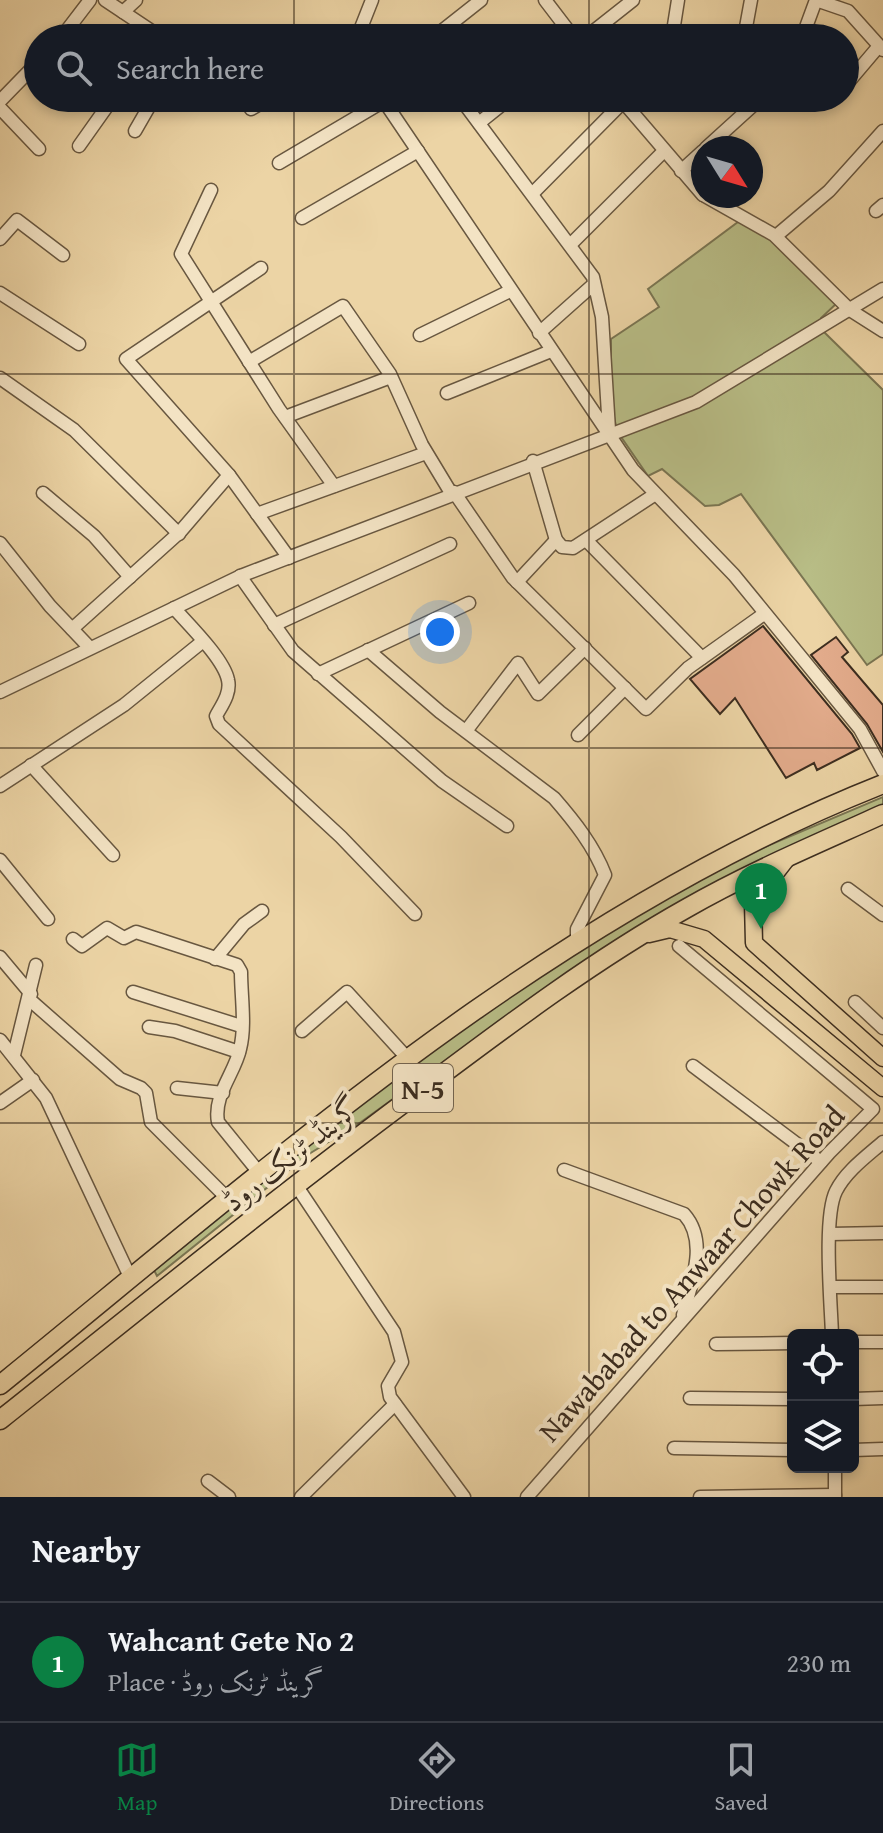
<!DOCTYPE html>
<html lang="en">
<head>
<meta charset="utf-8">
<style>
  :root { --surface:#171b24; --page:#20242c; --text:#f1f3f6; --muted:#9ea1a6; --line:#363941; --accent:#0b8043 }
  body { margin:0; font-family:"Gentium Book Plus",Amiri,serif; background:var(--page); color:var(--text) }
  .controls { position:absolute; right:24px; bottom:24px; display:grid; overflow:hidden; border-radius:12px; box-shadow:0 4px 12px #0003 }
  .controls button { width:72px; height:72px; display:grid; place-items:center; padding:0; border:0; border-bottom:2px solid var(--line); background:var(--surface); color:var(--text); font:40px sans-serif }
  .compass { position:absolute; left:691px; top:136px; width:72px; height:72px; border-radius:50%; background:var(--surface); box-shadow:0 4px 12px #0003; rotate:127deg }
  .you { position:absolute; left:440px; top:632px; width:28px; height:28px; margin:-20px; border:6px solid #fff; border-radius:50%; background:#1a73e8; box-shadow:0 0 0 12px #1a73e833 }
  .badge { display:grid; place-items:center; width:52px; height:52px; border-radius:50%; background:var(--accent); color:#fff; font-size:26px; font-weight:700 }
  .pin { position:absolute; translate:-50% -66px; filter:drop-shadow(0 2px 4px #0008) }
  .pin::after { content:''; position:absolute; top:42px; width:28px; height:24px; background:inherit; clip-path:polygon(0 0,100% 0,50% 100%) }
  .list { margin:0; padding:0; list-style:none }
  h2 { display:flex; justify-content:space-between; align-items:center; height:104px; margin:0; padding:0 32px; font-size:34px }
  h2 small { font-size:26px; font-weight:400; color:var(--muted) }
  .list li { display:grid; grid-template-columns:52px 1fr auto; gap:24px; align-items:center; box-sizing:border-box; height:120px; padding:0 32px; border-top:2px solid var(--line) }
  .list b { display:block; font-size:30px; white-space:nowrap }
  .list p { margin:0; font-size:26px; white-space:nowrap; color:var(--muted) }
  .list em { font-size:26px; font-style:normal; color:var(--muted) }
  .icon { flex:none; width:44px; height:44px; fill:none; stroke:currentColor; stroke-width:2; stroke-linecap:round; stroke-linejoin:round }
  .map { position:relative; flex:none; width:883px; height:1497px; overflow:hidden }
  .search { position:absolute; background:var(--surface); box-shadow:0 4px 12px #0003; left:24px; right:24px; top:24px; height:88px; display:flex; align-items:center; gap:20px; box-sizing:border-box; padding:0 28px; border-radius:44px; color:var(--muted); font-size:30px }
  .sheet { height:224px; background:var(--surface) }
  nav { display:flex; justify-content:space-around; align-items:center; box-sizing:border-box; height:112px; border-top:2px solid var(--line); background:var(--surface); font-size:22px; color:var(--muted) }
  nav a { display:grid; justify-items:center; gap:4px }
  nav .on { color:var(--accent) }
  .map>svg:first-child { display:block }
</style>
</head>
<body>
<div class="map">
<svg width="883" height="1497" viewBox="0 0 883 1497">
  <rect width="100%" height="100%" fill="#ecd4a5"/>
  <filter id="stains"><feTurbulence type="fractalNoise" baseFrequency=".0025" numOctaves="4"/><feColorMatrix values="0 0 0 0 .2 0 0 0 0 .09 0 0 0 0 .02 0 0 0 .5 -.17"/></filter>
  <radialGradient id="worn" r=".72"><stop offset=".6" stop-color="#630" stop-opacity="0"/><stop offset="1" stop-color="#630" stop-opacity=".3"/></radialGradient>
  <g fill="#b8bd86" stroke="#7a7552" stroke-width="2">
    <path d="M742 219 771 238 837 303 821 318 825 333 883 390V654L867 665 741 494 719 505 705 506 662 469 648 476 617 431 611 403V339L659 307 648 289Z"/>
    <path d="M883 797V807L586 960 361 1122 309 1154 157 1276 153 1268 341 1119 562 956 722 865Z"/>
  </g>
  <g fill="#e2ab8b" stroke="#3c2d1f" stroke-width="2">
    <path d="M763 626 852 734 860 748 817 770 814 763 786 778 735 698 720 714 690 679Z"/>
    <path d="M836 637 848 652 842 657 883 705V752L867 724 811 655Z"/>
  </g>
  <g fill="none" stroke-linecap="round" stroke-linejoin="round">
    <defs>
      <g id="minor">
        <path d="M105 0 162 38"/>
        <path d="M545 0 574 38"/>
        <path d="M816 0 848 11 883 50"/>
        <path d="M123 12 136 0"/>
        <path d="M61 38 90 0"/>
        <path d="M357 38 372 0"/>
        <path d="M433 38 481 0"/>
        <path d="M585 38 633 0"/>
        <path d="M672 38 678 0"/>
        <path d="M744 38 751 0"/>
        <path d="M802 38 816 0"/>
        <path d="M845 86 879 46"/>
        <path d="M382 98 633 470 734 575 860 729 883 771"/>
        <path d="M460 98 593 277 602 317 609 430"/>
        <path d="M620 98 703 195"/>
        <path d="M0 101 38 62"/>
        <path d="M0 108 39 149"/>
        <path d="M251 109 270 98"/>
        <path d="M479 123 510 98"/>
        <path d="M135 131 154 98"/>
        <path d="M79 146 113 98"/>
        <path d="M706 148 761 98"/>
        <path d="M279 163 384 101"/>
        <path d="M681 171 703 151"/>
        <path d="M211 190 181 254 279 409 334 486"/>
        <path d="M533 193 627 98"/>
        <path d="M705 196 774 235 850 310 883 331"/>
        <path d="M876 211 883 205"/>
        <path d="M302 218 418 151"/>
        <path d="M776 236 829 191 883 131"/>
        <path d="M0 239 17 220 63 255"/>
        <path d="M571 244 664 151"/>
        <path d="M261 268 126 359 229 475 289 558"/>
        <path d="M0 293 79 344"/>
        <path d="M539 333 594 284"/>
        <path d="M420 335 510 291"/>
        <path d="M249 362 343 306 390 374 422 445 451 493"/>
        <path d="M0 378 74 430 179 534"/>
        <path d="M447 393 551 351"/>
        <path d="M285 417 391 377"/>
        <path d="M533 461 556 540"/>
        <path d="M454 492 513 578 646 709 688 668 764 614"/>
        <path d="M43 493 94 536 130 577"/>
        <path d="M257 514 426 453"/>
        <path d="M586 540 702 658"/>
        <path d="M0 543 50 606 90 648"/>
        <path d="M240 576 293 651 442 781 507 826"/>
        <path d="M517 582 556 540 562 547 573 548 654 495"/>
        <path d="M174 608C189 625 224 659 228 680 231 693 222 705 216 716L219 724 341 837 415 914"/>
        <path d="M274 625 450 544"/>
        <path d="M72 629 180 532 229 475"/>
        <path d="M368 650 440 712 554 798C574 821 594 846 605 875L577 929V942"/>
        <path d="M318 674 469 603"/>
        <path d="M0 692 243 575 696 402 883 289"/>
        <path d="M466 731 518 663 538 694 585 648"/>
        <path d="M578 735 625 688"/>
        <path d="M31 765 113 855"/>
        <path d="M0 786 124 705 202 642"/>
        <path d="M0 860 48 919"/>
        <path d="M848 889 883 915"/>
        <path d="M73 939 82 946 107 928 124 938 136 932 237 965 241 972C241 996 246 1026 240 1049 235 1073 213 1095 218 1122L261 1175"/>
        <path d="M0 957 31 994"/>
        <path d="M215 959 244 924 262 911"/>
        <path d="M133 992 241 1026"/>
        <path d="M30 1000 120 1079 141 1088 146 1093 151 1122 229 1200"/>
        <path d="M855 1002 883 1028"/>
        <path d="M149 1027 175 1031 239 1052"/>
        <path d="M302 1031 347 992 409 1060"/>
        <path d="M0 1040 46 1098 131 1279"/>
        <path d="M14 1055 36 965"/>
        <path d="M693 1066 821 1162"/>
        <path d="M177 1088 223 1093"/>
        <path d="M0 1103 33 1080"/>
        <path d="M564 1170 684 1214C709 1242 691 1283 683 1315"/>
        <path d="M296 1185 394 1332 402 1362 388 1386 390 1397 464 1497"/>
        <path d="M830 1234 883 1233"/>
        <path d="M831 1287H883"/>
        <path d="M832 1335C831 1303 823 1217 836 1191 846 1171 867 1156 883 1142"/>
        <path d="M853 1342H883"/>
        <path d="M716 1344 793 1343"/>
        <path d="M690 1398 793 1399"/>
        <path d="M853 1399 883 1398"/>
        <path d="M674 1448 793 1450"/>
        <path d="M853 1450 883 1449"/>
        <path d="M835 1467V1497"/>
        <path d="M208 1481 229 1497"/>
        <path d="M301 1497 395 1404"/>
        <path d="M527 1497 829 1153 873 1109 679 946"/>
        <path d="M700 1497 835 1495"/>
      </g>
      <g id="major">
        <path d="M788 857 753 902 754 943 883 1058"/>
        <path d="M649 934 670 929 704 939 883 1088"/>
      </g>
      <g id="highway">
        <path d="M0 1385C276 1161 549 916 883 784"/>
        <path d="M0 1420C142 1307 282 1193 428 1085 512 1022 596 959 687 908 750 872 817 844 883 814"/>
      </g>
    </defs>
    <use href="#minor" stroke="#685740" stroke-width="15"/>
    <use href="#major" stroke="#3c2d1f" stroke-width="19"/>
    <use href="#highway" stroke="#3c2d1f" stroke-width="21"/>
    <use href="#minor" stroke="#f3e3c4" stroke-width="12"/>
    <use href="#major" stroke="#ecd4a5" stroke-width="16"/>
    <use href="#highway" stroke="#ecd4a5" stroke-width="18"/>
  </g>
  <path fill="none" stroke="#3c2d1f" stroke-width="2" stroke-opacity="0.55" d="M294 0V38M589 0V38M294 98V1497M589 98V1497M0 374H883M0 748H883M0 1123H883"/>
  <g text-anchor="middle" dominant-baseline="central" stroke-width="8" stroke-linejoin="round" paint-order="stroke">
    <rect fill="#f3e3c4" stroke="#736450" stroke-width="2" x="393" y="1064" width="60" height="48" rx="6"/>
    <g font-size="28" font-weight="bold" fill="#3c2d1f">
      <text x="423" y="1088">N-5</text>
    </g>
    <g font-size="30" fill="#3c2d1f" stroke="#f3e3c4">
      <text transform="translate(291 1154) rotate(-38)">گرینڈ ٹرنک روڈ</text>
      <text transform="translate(691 1273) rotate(-48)">Nawababad to Anwaar Chowk Road</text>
    </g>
  </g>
  <rect width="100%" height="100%" filter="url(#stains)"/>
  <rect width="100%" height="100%" fill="url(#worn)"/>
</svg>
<div class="controls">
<button><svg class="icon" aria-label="locate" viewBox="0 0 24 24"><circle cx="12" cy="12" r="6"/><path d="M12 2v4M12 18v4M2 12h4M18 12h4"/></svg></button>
<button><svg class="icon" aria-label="layers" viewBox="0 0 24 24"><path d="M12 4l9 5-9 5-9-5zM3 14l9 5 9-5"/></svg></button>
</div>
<svg class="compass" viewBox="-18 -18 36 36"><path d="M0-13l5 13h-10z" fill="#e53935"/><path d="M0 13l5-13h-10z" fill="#9ea1a6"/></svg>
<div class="you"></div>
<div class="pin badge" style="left:761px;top:929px">1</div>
<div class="search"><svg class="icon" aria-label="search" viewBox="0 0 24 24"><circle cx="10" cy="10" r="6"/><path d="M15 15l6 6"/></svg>Search here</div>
</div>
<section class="sheet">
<h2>Nearby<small></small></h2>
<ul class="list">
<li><span class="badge">1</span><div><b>Wahcant Gete No 2</b><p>Place · گرینڈ ٹرنک روڈ</p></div><em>230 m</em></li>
</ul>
</section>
<nav>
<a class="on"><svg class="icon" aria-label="map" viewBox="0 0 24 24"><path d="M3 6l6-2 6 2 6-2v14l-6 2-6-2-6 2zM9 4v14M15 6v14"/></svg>Map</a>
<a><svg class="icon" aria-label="directions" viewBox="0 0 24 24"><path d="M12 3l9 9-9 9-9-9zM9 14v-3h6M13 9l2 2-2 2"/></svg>Directions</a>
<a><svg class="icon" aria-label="saved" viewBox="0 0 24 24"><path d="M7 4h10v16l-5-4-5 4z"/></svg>Saved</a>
</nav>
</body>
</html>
